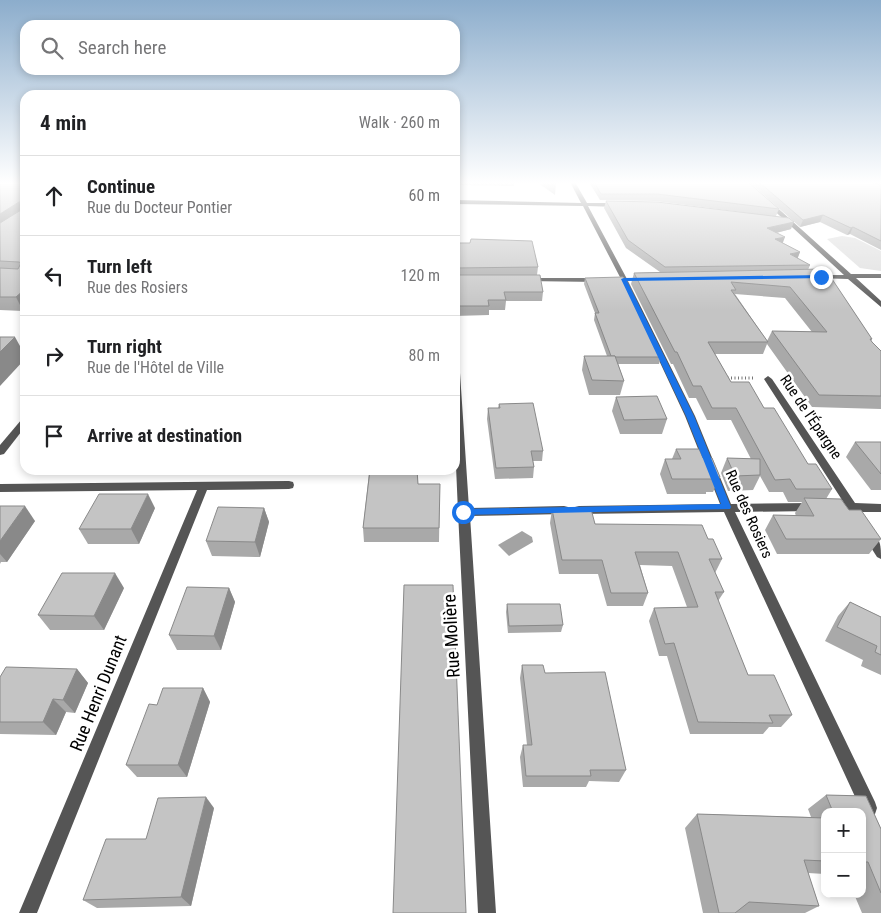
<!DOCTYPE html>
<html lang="en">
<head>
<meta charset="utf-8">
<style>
  :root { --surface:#fff; --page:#f2f2f2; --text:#202124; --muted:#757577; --line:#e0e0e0 }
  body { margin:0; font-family:"Roboto Condensed",sans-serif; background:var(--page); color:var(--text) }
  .controls { position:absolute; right:15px; bottom:15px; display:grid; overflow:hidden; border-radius:10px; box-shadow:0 2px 8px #0003 }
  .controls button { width:45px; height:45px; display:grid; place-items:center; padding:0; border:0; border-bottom:1px solid var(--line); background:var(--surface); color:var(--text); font:25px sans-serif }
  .stop { position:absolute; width:15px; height:15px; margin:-11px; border:4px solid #1a73e8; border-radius:50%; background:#fff }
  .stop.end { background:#1a73e8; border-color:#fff; box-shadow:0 1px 5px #0008 }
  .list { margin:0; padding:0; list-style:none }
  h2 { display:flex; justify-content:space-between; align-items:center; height:65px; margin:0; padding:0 20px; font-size:21px }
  h2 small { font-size:16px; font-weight:400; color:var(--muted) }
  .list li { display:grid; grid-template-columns:32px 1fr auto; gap:15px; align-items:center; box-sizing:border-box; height:80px; padding:0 20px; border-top:1px solid var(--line) }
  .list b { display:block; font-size:19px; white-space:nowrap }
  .list p { margin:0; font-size:16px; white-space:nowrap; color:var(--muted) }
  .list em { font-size:16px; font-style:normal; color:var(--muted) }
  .icon { flex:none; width:28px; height:28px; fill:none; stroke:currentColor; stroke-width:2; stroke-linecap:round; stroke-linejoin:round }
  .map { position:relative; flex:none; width:881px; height:913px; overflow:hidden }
  .search { position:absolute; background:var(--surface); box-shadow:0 2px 8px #0003; left:20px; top:20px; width:440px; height:55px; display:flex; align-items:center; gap:12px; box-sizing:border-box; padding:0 18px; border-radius:15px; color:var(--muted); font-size:19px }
  .panel { position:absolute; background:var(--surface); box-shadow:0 2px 8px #0003; left:20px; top:90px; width:440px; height:385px; border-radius:15px }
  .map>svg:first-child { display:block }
</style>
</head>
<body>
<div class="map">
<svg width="881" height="913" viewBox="0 0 881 913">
  <rect width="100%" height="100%" fill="#fff"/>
  <path fill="#dcdcdc" d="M842 236 855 238 881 251V271L860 268 827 239Z"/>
  <path fill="#a3a3a3" d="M522 531 532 537 533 542 509 556 498 545Z"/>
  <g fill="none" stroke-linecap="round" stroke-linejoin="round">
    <path stroke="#777" stroke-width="3" stroke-dasharray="1 2.5" stroke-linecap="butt" d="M724 378H753"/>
    <g fill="#555" fill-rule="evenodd">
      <path d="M570 182H575L587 203H618L621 205 618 207 588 206 627 279 695 416 731 504 812 503 816 504 817 507 816 510 812 511 735 512 875 802 877 808 875 814 869 816 863 814 724 512 579 514 575 513 574 510 575 507 579 506 720 504 685 416 621 279 583 206 455 204V200L581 203Z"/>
      <path d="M767 202H771L851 274H881V278H856L881 301V307L848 279 815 278 814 277 817 275H844L767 204Z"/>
      <path d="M527 278H598L601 280 598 282 525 281 524 280Z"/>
      <path d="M455 356 459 358 469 508 564 506 568 507 569 510 568 513 564 514 470 516 496 913H478L458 512 455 443Z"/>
      <path d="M768 376 772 379 855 503 881 504V512H860L859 515H851L849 511 830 510 829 507 830 504 844 503 764 379Z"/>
      <path d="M25 418V427L4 454 0 455V445L22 419Z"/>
      <path d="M289 481 293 482 294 485 293 488 289 489 207 490 37 913H19L197 490 0 492V484Z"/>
      <path d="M869 531C881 535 881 548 881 559L877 557 863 535 865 532Z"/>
    </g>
  </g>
  <g fill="#a9a9a9" fill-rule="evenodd">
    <path d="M0 182H25V309L23 311 0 310Z"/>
    <path d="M455 182H514V186L455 185Z"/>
    <path d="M537 182H556L555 195Z"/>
    <path d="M589 182H748L779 209 776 216 791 229 776 233 783 243 800 252 797 258 810 265 808 270 872 339 871 341 881 351V409L812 407 767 344 763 354H715L731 382 764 408 808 464 832 489 826 499 849 510 881 539 869 554H777L765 530 773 515 796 516 795 513 802 502H788L783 492H769L760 476 753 490 728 491 721 473 727 458 751 459 731 420H707L696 398H689L673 364H671L631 284 634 273 660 272 626 248 604 208 606 201 749 213 655 201 600 200ZM735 294 785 298 812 332 772 331 767 341Z"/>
    <path d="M749 182H881V250L850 234 847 235 820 222 800 227Z"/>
    <path d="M455 243 538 267 537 275 543 292 542 301H506L505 310H489V315L455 316Z"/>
    <path d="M585 278 661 357 659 364H618L624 381 620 395H589L582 370 584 356H607L594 320 595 313 584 284Z"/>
    <path d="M616 397 667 419 662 434H620L612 411Z"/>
    <path d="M499 404 543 451 542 461H533L534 467 533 478 495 479 487 419 488 408H498Z"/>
    <path d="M855 442H881V490H871L846 457Z"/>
    <path d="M676 449 703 458 720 477 713 492H706V494H667L660 474 665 459H672Z"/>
    <path d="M361 470H417L418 484H440L439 542H364L363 528 369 473H361Z"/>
    <path d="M0 506 35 521 7 562H1L0 564Z"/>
    <path d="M155 508 139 544H88L79 529Z"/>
    <path d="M264 508 269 522 260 557 212 556 206 541Z"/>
    <path d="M552 509 595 524 708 539 722 559 715 573 724 592 718 601 748 675 792 715 781 727H769L763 734H690L667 656H659L649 621 654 608 687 607 672 566 640 565 648 593 643 606H607L598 574H559L550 523Z"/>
    <path d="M124 588 104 630H50L38 615Z"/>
    <path d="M229 588 235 602 221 650H177L169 635Z"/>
    <path d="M850 602 881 617V675L861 666 863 660 825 641 838 616Z"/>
    <path d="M507 604 563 625 561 632 508 633 506 612Z"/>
    <path d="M522 665 545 673 626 770 619 782 589 781 586 787H523L520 757 523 745H527L520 678Z"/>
    <path d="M77 669 88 683 75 713 66 712 56 735 0 734V677Z"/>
    <path d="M203 688 210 702 187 777H137L126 765 157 705Z"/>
    <path d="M826 795 866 796 881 829V913H862L854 894H862V812H825V874L808 873 819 906 805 913H703L685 828 697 814 811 817 808 809Z"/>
    <path d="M214 808 191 906 97 908 83 900Z"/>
  </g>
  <g fill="#898989">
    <path d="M19 202 24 213 0 230V214Z"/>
    <path d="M823 215 820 222 800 227 803 220Z"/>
    <path d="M794 222 791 229 764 236 767 228Z"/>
    <path d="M853 227 850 234 847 235 851 228Z"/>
    <path d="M785 237 782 245 775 239Z"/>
    <path d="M800 252 797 260 790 254Z"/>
    <path d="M25 289V309L23 311 16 297Z"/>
    <path d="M15 337 25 355V359L0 386V352Z"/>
    <path d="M148 494 155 508 139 544 131 529Z"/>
    <path d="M25 506 35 521 7 562 0 554V541Z"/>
    <path d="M264 508 269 522 260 557 255 542Z"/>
    <path d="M115 573 124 588 104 630 94 616Z"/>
    <path d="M229 588 235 602 221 650 214 636Z"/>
    <path d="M77 669 88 683 75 713 63 700Z"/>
    <path d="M203 688 210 702 187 777 178 765Z"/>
    <path d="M53 699 66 712 56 735 43 722Z"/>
    <path d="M206 797 214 808 191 906 181 897Z"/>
  </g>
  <g fill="#c4c4c4" stroke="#898989">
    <path d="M0 182H25V289L16 297H0V268L18 269 21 263 19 262 0 261V223L21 210V202H19L0 214Z"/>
    <path d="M594 182H748L779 209 657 194H601Z"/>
    <path d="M759 182H870L881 185V241L853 227 851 228 823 215 803 220Z"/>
    <path d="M606 201 657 202 789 218 794 222 767 228 785 237 775 239 800 252 790 254 810 265 665 267 628 240Z"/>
    <path d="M471 239 532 241 538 267 455 268V243H470Z"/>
    <path d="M823 269 832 279 872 339H870L872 342 881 351V396L819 395 772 331 827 332 790 287 731 282 736 290H731L768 342H708L731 382H749L764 408H774L808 464H816L832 489H796L790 479 775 480 736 408H712L701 386H693L677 352H675L634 273Z"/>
    <path d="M455 275H540L543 292H504L506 300H488L489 306H455Z"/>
    <path d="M623 277 661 357H616L615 356H611L595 313H599L585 278Z"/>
    <path d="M0 337H15L0 352Z"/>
    <path d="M584 356H615L624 381 592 380Z"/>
    <path d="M657 396 667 419 624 420 616 397Z"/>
    <path d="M533 403 543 451H531L534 467 496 468 488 408H500L499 404Z"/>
    <path d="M855 442H881V474Z"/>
    <path d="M676 449H699L703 458H712L720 477H711L712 479H672L665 459H681Z"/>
    <path d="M727 458 760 459V475L735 476Z"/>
    <path d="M370 470H417L418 484H440L439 528H363Z"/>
    <path d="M99 494H148L131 529H79Z"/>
    <path d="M804 498 841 499 849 510H861L881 539H786L773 515 814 516Z"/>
    <path d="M0 506H25L0 541Z"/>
    <path d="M218 507 264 508 255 542 206 541Z"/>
    <path d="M552 509H591L595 524 702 525 708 539H713L722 559H709L724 592H715L748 675H774L792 715H769L773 723 698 722 674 643 665 644 654 608 698 607 678 552H635L648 593H611L602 560H562Z"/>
    <path d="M62 573H115L94 616 38 615Z"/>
    <path d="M404 585H453L466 913H393Z"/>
    <path d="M187 587 229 588 214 636 169 635Z"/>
    <path d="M850 602 881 617V655L875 652 877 646 837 627Z"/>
    <path d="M507 604H560L563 625 509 626Z"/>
    <path d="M522 665H543L545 673 605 672 626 770H590L591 776H526L523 745H532Z"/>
    <path d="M6 667 77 669 63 700 53 699 43 722H0V677Z"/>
    <path d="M163 688H203L178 765H126L149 704 157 705Z"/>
    <path d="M826 795 866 796 881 829V893L868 862H862V812H833Z"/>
    <path d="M206 797 181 897 83 900 106 839H146L158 798Z"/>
    <path d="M697 814 825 818V861L804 860 819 906 749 902 735 913H719Z"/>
  </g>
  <linearGradient id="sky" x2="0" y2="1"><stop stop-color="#8cadcc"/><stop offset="0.59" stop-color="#fff"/><stop offset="1" stop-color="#fff" stop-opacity="0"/></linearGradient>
  <rect width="881" height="310" fill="url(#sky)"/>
  <path fill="#1a73e8" d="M821 275 823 278 627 281 694 416 731 507 730 509 460 515V510L463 509 721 504 686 416 621 279 624 278Z"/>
  <g text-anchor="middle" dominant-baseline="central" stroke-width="5" stroke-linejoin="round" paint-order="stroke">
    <g font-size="15" fill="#000" stroke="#fff">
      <text transform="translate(811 417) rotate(56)">Rue de l'Épargne</text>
      <text transform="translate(749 514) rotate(66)">Rue des Rosiers</text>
    </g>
    <g font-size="18" fill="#000" stroke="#fff">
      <text transform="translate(451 636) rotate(-93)">Rue Molière</text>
      <text transform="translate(98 693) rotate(-68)">Rue Henri Dunant</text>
    </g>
  </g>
</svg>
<div class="controls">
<button>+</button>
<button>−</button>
</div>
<div class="stop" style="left:463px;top:512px"></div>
<div class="stop end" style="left:821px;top:277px"></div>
<div class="search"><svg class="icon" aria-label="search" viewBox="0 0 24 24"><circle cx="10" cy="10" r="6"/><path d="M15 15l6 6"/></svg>Search here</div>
<section class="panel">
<h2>4 min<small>Walk · 260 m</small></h2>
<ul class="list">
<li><svg class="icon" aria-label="ahead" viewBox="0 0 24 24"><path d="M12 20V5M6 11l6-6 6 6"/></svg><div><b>Continue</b><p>Rue du Docteur Pontier</p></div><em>60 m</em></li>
<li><svg class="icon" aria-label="left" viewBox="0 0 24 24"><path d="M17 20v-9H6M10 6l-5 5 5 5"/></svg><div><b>Turn left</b><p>Rue des Rosiers</p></div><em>120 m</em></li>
<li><svg class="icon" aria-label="right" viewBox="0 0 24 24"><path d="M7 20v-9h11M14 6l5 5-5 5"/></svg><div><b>Turn right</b><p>Rue de l'Hôtel de Ville</p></div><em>80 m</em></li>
<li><svg class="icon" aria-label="arrive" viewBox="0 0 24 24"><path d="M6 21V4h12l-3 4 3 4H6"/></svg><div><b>Arrive at destination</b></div></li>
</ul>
</section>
</div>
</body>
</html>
